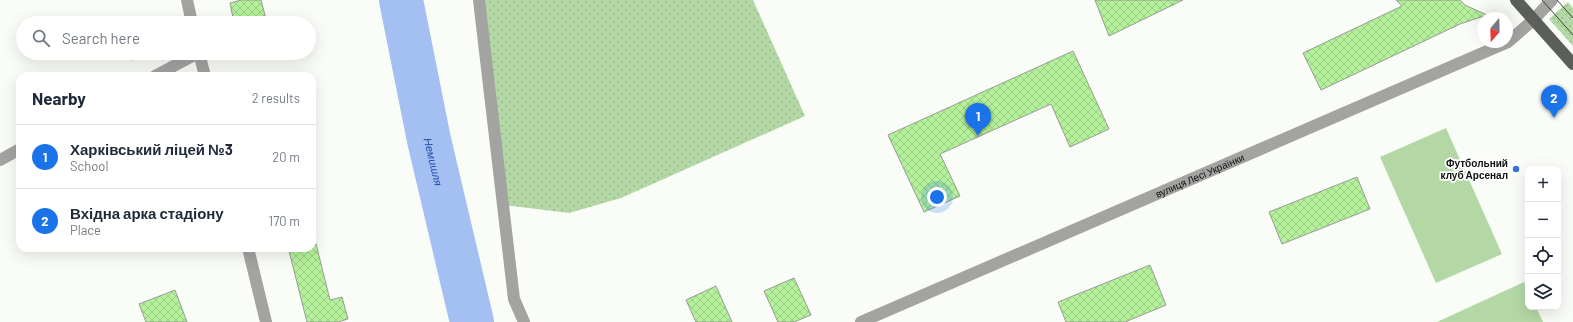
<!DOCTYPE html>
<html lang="en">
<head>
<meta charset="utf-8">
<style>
  :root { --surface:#fff; --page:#f2f2f3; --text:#1f2937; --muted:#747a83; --line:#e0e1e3; --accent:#1a73e8 }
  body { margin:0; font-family:Barlow,sans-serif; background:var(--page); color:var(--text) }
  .controls { position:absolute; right:12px; bottom:12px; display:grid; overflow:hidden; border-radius:8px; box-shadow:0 4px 16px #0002 }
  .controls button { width:36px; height:36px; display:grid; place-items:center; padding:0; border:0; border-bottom:1px solid var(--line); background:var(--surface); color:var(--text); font:20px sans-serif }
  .compass { position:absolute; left:1477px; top:12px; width:36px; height:36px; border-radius:50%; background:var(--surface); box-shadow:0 4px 16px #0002; rotate:199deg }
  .you { position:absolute; left:937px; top:197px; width:14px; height:14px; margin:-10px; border:3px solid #fff; border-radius:50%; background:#1a73e8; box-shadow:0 0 0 6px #1a73e833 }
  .badge { display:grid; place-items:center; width:26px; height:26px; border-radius:50%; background:var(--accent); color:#fff; font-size:13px; font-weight:700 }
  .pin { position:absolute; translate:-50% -33px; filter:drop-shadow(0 1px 2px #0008) }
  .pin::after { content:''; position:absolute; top:21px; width:14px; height:12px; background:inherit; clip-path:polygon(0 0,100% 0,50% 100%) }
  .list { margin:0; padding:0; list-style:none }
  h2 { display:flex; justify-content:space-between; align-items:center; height:52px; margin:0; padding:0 16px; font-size:17px }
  h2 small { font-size:13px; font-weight:400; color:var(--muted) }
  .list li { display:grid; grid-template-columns:26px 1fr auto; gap:12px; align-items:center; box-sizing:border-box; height:64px; padding:0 16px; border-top:1px solid var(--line) }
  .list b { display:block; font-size:15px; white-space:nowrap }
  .list p { margin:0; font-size:13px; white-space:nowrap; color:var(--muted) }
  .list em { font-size:13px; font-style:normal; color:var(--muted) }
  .icon { flex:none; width:22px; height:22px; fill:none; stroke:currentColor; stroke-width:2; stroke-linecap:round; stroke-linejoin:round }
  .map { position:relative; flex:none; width:1573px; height:322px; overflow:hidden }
  .search { position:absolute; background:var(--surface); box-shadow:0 4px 16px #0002; left:16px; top:16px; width:300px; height:44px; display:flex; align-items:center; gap:10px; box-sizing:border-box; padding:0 14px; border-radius:22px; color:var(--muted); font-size:15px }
  .panel { position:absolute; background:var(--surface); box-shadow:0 4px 16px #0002; left:16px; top:72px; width:300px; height:180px; border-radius:12px }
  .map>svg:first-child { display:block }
</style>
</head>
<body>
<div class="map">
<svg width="1573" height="322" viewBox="0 0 1573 322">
  <defs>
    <pattern id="grass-dots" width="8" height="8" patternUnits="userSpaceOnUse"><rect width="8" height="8" fill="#b4d8a5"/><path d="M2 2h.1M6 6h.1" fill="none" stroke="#9ab88d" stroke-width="1.8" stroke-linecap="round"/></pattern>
    <pattern id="building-cross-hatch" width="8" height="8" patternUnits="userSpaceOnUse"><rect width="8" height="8" fill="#b5f19a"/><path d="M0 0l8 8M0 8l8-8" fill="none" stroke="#9ace84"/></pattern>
  </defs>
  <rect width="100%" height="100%" fill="#f9fcf7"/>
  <g fill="url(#grass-dots)">
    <path d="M479 0H753L805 116 621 198 569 213 504 205Z"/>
    <path d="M1568 2 1573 8V46L1549 19Z"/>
  </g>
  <g fill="#b4d8a5">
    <path d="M1446 128 1502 254 1436 283 1380 157Z"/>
    <path d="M1524 282 1528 290V307H1536L1543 322H1437Z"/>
  </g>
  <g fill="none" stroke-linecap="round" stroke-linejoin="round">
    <path stroke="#a4bff2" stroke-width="44" id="s1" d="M401 0 429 140 472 322"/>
  </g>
  <g fill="url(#building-cross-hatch)" stroke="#989b97">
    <path d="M241 0H261L267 23H234L230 3Z"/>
    <path d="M1095 0H1183L1109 36Z"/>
    <path d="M1396 0H1460L1465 5 1487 15 1460 24 1321 90 1303 53 1402 6Z"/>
    <path d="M1073 51 1109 129 1070 147 1051 104 940 154 960 196 924 212 888 135Z"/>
    <path d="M130 53H164L131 60Z"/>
    <path d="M1357 177 1370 209 1282 244 1269 212Z"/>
    <path d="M316 244 330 300 342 297 348 319 338 322H307L289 251 300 248H312V245Z"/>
    <path d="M1150 265 1166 305 1125 322H1066L1058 302Z"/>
    <path d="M794 278 811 315 794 322H778L764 291Z"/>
    <path d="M716 286 732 322H696L686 300Z"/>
    <path d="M175 290 187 322H146L139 304Z"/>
  </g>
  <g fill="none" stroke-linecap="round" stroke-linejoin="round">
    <g stroke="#a3a4a2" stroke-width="12">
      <path d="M187 0 192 23"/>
      <path d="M479 0 514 299 524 322"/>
      <path d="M199 53 205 76"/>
      <path d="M155 76 198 53"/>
      <path d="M0 160 20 149"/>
      <path d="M248 248 266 322"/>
      <path id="s2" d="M861 322 1508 42 1533 20 1552 0"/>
    </g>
    <path stroke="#5c5e5b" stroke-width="12" d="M1516 0 1573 64"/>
    <g stroke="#3c3d3b" stroke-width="1">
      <path d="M1542 0 1573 35"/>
      <path d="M1557 0 1573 18"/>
    </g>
  </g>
  <circle fill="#3b70e0" stroke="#fff" stroke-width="1.5" cx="1516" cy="169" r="4"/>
  <g text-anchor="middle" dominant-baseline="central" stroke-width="3.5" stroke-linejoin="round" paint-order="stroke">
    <g font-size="10" font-weight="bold" fill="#0f100f" stroke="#fff" text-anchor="end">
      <text x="1508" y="163">Футбольний<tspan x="1508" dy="12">клуб Арсенал</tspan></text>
    </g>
    <g font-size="10" fill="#0f100f" stroke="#fff">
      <text stroke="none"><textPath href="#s2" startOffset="369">вулиця Лесі Українки</textPath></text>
    </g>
    <g font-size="11" font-style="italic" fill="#214dab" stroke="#fff">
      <text stroke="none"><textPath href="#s1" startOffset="165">Немишля</textPath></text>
    </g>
  </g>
</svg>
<div class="controls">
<button>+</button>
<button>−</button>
<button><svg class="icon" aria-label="locate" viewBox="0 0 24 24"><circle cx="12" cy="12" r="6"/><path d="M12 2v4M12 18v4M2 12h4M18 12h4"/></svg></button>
<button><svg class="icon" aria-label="layers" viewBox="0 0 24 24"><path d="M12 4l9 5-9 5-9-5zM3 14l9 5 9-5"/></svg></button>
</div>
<svg class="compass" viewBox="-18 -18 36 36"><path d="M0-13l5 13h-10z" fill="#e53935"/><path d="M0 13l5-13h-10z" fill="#747a83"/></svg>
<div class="you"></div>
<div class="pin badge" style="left:978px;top:136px">1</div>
<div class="pin badge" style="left:1554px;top:118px">2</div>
<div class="search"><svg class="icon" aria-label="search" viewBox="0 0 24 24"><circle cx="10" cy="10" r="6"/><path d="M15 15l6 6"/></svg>Search here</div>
<section class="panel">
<h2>Nearby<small>2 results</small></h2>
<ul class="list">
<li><span class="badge">1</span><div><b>Харківський ліцей №3</b><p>School</p></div><em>20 m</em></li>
<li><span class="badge">2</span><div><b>Вхідна арка стадіону</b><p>Place</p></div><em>170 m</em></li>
</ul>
</section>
</div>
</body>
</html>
